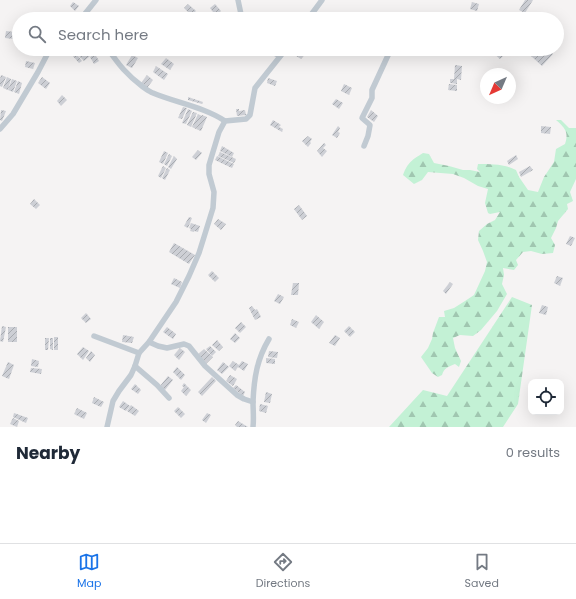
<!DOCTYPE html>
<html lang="en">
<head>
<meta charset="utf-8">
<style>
  :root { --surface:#fff; --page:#f2f2f3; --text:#1f2937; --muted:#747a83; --line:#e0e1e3; --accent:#1a73e8 }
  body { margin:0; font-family:Poppins,sans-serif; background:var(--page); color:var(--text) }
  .controls { position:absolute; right:12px; bottom:12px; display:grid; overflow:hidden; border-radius:8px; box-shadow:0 4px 16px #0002 }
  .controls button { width:36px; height:36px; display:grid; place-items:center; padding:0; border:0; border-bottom:1px solid var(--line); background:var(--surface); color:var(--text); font:20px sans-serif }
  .compass { position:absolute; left:480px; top:68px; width:36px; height:36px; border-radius:50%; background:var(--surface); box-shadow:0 4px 16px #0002; rotate:224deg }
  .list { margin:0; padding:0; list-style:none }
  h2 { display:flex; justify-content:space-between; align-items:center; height:52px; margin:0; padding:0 16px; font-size:17px }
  h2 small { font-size:13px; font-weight:400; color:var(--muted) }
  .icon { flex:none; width:22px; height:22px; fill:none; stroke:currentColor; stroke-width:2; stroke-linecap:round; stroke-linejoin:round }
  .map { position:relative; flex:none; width:576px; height:427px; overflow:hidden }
  .search { position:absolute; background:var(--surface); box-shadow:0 4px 16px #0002; left:12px; right:12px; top:12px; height:44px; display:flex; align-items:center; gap:10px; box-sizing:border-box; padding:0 14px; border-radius:22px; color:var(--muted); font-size:15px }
  .sheet { height:116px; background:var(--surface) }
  nav { display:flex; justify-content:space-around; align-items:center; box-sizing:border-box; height:56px; border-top:1px solid var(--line); background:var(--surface); font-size:11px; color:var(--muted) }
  nav a { display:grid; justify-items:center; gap:2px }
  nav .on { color:var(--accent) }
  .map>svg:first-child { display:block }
</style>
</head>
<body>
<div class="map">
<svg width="576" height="427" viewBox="0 0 576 427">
  <defs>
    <pattern id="forest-firs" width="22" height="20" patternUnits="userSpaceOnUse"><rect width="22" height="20" fill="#c3f1d5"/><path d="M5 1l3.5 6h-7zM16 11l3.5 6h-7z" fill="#a0c6b0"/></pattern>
    <pattern id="building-hatch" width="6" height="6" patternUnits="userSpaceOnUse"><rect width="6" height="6" fill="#cdcfd5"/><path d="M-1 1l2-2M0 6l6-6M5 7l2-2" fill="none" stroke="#a8abb0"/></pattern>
  </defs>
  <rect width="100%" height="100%" fill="#f5f3f3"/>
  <g fill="url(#forest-firs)">
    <path d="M556 120H561L569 128H576V179L570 192 573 201 567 204 568 209 558 221 556 228 551 238 555 245 553 253 542 254 531 251 523 252 516 260 518 265 514 270 503 268 504 275 502 284 507 294 497 311 481 330 473 336 460 335 453 338 455 348 461 361 459 367 455 364C448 367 444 368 442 375L438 377 432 373 421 357 428 348 432 339 433 333 439 317H445L444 311 454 308 465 301 474 295 485 271 487 262 483 251 478 240 479 231 487 224 495 220 500 212 490 214 488 213 485 203 488 189 478 186 464 178 453 174 428 172 422 180 414 184 403 175C408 162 412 160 423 153L429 154 434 163 449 166 463 170H470L480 172 477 169 478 164C491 164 504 164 516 170L519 177 528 190 538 192 544 177 554 162 556 149 565 144C569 132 565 128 556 120Z"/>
    <path d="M512 297 532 305 518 404 503 427H389L423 390 447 396Z"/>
  </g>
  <g fill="url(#building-hatch)">
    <path d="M525 0H533L525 13 519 10Z"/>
    <path d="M73 2 79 6 75 11 70 6Z"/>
    <path d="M472 2 479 4 477 11 470 9Z"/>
    <path d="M188 4 196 11 191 15 184 8Z"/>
    <path d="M215 4 221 11 216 16 210 8Z"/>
    <path d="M6 31 15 32 14 39 5 38Z"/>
    <path d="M83 49 90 56 84 61 77 54Z"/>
    <path d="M296 49H300L306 53 301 59 293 54Z"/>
    <path d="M493 49H499L505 54 500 59 491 51Z"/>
    <path d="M544 49H548L553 54 542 66 530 55 533 51 538 56Z"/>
    <path d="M75 52 82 61 79 63 72 55Z"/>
    <path d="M95 54 99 61 94 64 90 57Z"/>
    <path d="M132 55 138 58 132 68 126 65Z"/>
    <path d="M166 58 174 64 170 70 161 64Z"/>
    <path d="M26 61 35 63 33 69 25 67Z"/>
    <path d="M455 65 462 66 461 80 457 79V84L450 83V79H454Z"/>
    <path d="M156 66 168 74 164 80 153 72Z"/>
    <path d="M1 75 6 77 2 87 0 86V79Z"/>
    <path d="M147 75 153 80 147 88 141 83Z"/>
    <path d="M7 77 11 79 8 90 3 88Z"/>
    <path d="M42 77 50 83 46 89 38 83Z"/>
    <path d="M268 78 277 81 275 86 267 83Z"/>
    <path d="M12 79 17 81 13 92 8 90Z"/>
    <path d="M18 81 22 83 19 94 14 92Z"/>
    <path d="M344 84 352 88 349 95 341 91Z"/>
    <path d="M449 84 457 85V91L448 90Z"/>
    <path d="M62 95 67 100 61 106 57 101Z"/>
    <path d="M188 97 203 102 202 104 188 100Z"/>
    <path d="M336 99 343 103 339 109 332 104Z"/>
    <path d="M183 107 187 108 182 119 178 118Z"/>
    <path d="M188 109 192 111 186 124 182 123Z"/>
    <path d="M236 109H239V111L245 110 246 115 237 116Z"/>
    <path d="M1 110 6 111 2 121 0 120Z"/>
    <path d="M371 110 378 116 374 122 367 117Z"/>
    <path d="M193 112 197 113 191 127 187 125Z"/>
    <path d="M198 114 202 116 196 129 192 127Z"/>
    <path d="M202 115 207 117 201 131 196 129Z"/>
    <path d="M273 120 281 125 279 127 283 129 282 132 270 125Z"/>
    <path d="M338 126 340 128 338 132 340 133 337 138 332 135Z"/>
    <path d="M541 126 551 127 550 134 541 133Z"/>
    <path d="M308 136 312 139 310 142 311 143 308 147 302 141Z"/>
    <path d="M324 143 326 145 323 148 327 151 322 157 317 151Z"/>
    <path d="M222 146 234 153 232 157 220 151Z"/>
    <path d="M198 150 202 153 196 160 192 157Z"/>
    <path d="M164 151 168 153 163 164 159 162Z"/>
    <path d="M220 152 236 159 234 163 218 156Z"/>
    <path d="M169 154 172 156 167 166 164 164Z"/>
    <path d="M516 155 518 159 509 165 507 161Z"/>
    <path d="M174 156 177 159 171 169 168 167Z"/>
    <path d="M217 156 234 164 232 168 215 160Z"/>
    <path d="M163 166 166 168 161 178 158 176Z"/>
    <path d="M530 166 533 170 521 177 519 172Z"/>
    <path d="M167 168 170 170 165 180 162 178Z"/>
    <path d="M34 199 40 205 36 209 30 204Z"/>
    <path d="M299 205 307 216 302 220 294 209Z"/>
    <path d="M189 217 192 218 188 228 184 226Z"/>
    <path d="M218 219 226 224 221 230 214 224Z"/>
    <path d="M191 223 200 226 198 232 194 231V232L190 231 191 229 189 228Z"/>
    <path d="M570 236 575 238 571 246 566 244Z"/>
    <path d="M174 243 195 255 189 264 169 252Z"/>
    <path d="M212 271 219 278 215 282 208 275Z"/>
    <path d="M557 276 563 278 560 286 554 283Z"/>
    <path d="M174 278 182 282 180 288 171 284Z"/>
    <path d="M450 282 453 284 446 294 443 291Z"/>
    <path d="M293 283H299L298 295H291Z"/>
    <path d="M278 294 284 297 280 304 274 301Z"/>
    <path d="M542 305 548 307 546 315 539 313Z"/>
    <path d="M252 306 255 310 257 309 261 317 255 320 249 308Z"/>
    <path d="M86 313 91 319 86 323 81 318Z"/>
    <path d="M316 315 324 322 319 329 311 322Z"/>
    <path d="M292 319 299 322 296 328 290 325Z"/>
    <path d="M241 322 246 327 240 333 235 328Z"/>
    <path d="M2 326 6 327 3 342 0 341Z"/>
    <path d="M349 326 355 332 350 337 344 331Z"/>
    <rect x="8" y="327" width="5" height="15"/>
    <rect x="13" y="327" width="4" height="15"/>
    <path d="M167 327 176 334 173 339 163 332Z"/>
    <path d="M235 333 240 338 235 343 230 339Z"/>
    <path d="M123 335 134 337 132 343 122 342Z"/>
    <path d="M335 335 340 338 335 346 329 343Z"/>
    <rect x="54" y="337" width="4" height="13"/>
    <path d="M45 338H49L48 350H45Z"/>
    <path d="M50 338H53V350L50 349Z"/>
    <path d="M217 340 223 347 219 351 212 345Z"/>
    <path d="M210 346 216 352 212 356 206 349Z"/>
    <path d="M83 347 89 351 83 360 77 354Z"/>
    <path d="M180 348 185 352 179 360 174 355Z"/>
    <path d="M204 349 213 357 205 365 196 356Z"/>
    <path d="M91 351 95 355 90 362 86 358Z"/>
    <path d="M269 351 278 352 277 358 268 357Z"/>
    <path d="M266 358 275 359V364L266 363Z"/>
    <path d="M32 359 39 361 38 367 31 366Z"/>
    <path d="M233 361 239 365 242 361 248 364 244 371 238 367 235 371 229 366Z"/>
    <path d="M8 362 14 365 9 379 2 376Z"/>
    <path d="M223 362 229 367 222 374 217 370Z"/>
    <path d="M177 367 185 375 181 380 173 372Z"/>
    <path d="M31 368 42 369 41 374 30 372Z"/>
    <path d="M230 375 237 379 233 386 226 381Z"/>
    <path d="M168 376 173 380 165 390 160 386Z"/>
    <path d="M212 377 216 381 202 396 198 392Z"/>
    <path d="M184 383 191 390 186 396 181 391 184 387 182 386Z"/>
    <path d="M135 384 141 390 138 394 131 389Z"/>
    <path d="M236 385 245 392 243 396 233 388Z"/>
    <path d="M266 392 272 394 270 403 264 402Z"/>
    <path d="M94 397 104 402 101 407 92 403Z"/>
    <path d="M123 401 130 406 126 411 119 407Z"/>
    <path d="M260 404 268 406 266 413 259 411Z"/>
    <path d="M131 405 139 411 135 416 127 411Z"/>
    <path d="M178 407 185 414 181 418 174 411Z"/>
    <path d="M77 408 87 413 84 419 74 414Z"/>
    <path d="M14 413 28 418 26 423 13 417Z"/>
    <path d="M207 413 211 415 206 423 202 420Z"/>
    <path d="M13 418 19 421 17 427 10 424Z"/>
    <path d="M238 421 248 427H237L235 425Z"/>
  </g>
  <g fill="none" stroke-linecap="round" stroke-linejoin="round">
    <g stroke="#c1cad2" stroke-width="5.5">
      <path d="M238 0 242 19"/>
      <path d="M85 19 84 15 96 0"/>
      <path d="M308 19 322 0"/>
      <path d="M108 49C119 65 127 75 143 87 146 89 150 92 153 93 177 103 204 107 225 121"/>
      <path d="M267 49 280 56"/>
      <path d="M0 129 13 114 38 72 50 49"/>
      <path d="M364 146 368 136 370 125 362 118 372 98V90L390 51"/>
      <path d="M94 336 139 353"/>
      <path d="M149 342 158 346 167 348 184 344 189 346 205 366 237 395 244 399 253 402"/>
      <path d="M135 366 157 385 169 398"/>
      <path d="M107 427 113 401 119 391 131 375 135 366 139 353 149 342 176 302 189 276 199 253 204 237 213 208 214 192 209 174V165L219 132 225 121 246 119 250 115 255 88 286 49"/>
      <path d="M253 427C254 418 253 410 253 402 254 378 257 359 269 339"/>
    </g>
  </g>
</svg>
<div class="controls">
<button><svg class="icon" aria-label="locate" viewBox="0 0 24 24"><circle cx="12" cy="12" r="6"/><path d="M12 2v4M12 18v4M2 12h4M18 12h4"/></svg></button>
</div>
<svg class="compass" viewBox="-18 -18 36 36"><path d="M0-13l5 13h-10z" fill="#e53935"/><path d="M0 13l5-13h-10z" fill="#747a83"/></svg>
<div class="search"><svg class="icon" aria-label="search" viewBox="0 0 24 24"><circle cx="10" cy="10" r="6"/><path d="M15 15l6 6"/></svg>Search here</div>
</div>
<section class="sheet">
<h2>Nearby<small>0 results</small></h2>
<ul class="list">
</ul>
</section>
<nav>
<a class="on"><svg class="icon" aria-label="map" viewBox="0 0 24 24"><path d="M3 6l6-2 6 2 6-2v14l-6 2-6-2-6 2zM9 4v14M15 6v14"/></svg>Map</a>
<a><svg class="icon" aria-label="directions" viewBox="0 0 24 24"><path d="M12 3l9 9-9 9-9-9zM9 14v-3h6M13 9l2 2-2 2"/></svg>Directions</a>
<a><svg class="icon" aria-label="saved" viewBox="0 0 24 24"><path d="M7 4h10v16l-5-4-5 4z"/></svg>Saved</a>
</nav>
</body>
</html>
